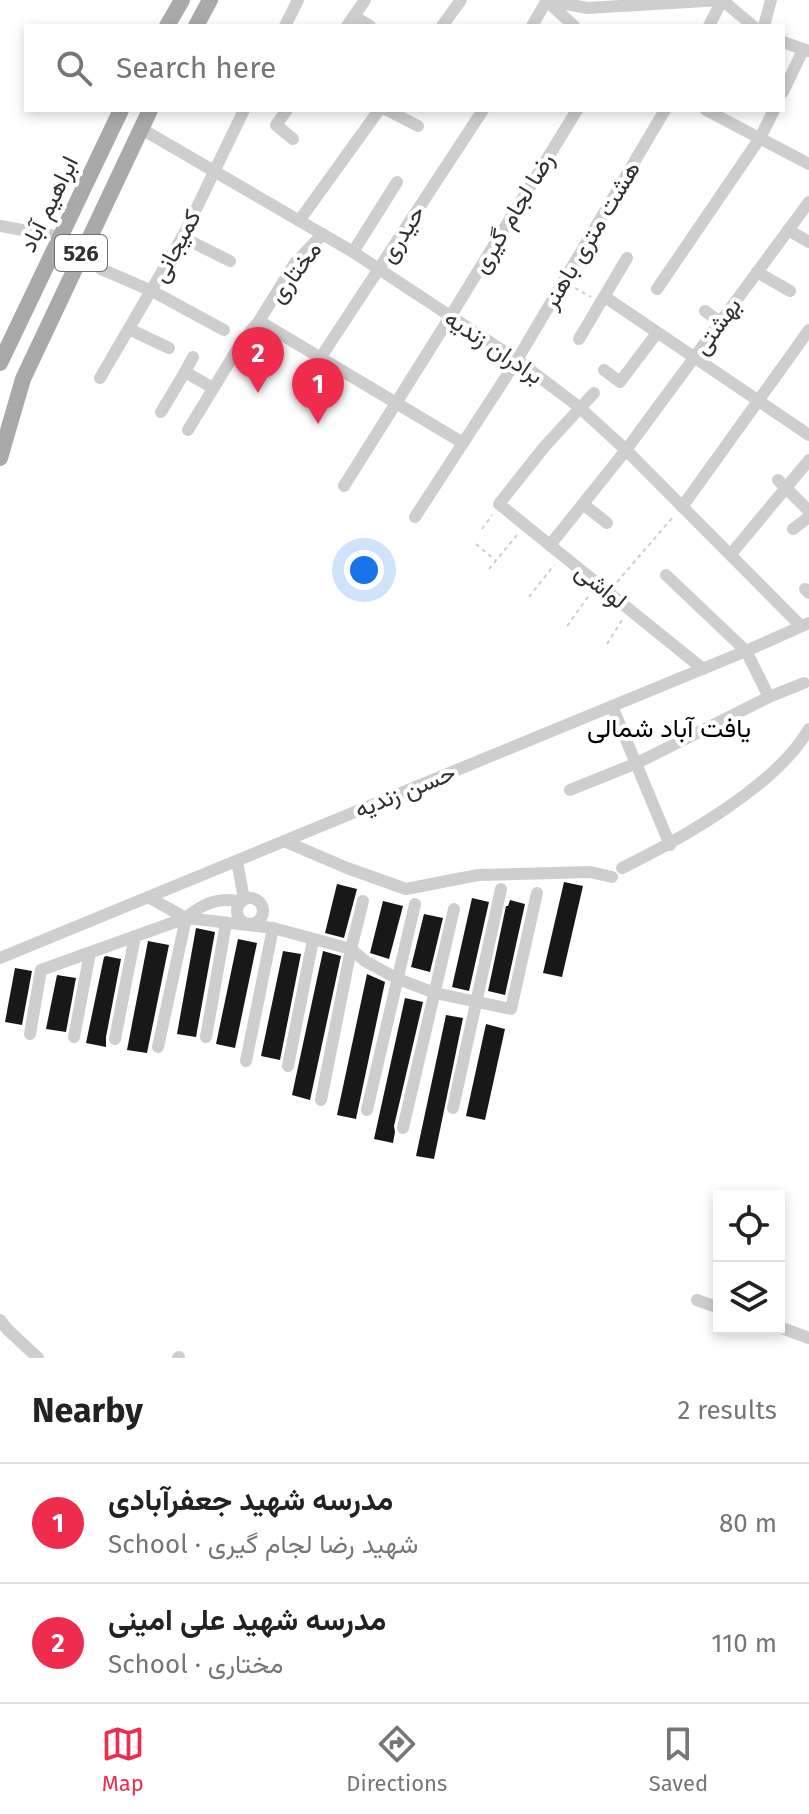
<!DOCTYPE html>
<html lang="en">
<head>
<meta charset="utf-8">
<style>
  :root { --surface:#fff; --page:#f2f2f2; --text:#222; --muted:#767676; --line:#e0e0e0; --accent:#ef2c4d }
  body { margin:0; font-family:"Fira Sans",Vazirmatn,sans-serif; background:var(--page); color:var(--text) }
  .controls { position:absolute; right:24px; bottom:24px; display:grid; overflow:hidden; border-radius:0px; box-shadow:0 4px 12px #0003 }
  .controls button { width:72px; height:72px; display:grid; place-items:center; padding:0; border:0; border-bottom:2px solid var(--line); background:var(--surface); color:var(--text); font:40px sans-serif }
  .you { position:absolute; left:364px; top:570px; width:28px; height:28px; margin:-20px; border:6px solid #fff; border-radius:50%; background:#1a73e8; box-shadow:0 0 0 12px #1a73e833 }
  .badge { display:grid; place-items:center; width:52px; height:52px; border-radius:50%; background:var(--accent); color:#fff; font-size:26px; font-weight:700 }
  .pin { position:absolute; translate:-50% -66px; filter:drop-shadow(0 2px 4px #0008) }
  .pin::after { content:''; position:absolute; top:42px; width:28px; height:24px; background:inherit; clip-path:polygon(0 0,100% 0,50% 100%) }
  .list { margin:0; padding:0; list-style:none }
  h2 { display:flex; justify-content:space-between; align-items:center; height:104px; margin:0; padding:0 32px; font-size:34px }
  h2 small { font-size:26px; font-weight:400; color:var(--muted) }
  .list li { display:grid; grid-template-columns:52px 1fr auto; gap:24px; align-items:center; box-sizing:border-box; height:120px; padding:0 32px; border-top:2px solid var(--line) }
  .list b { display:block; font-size:30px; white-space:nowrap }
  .list p { margin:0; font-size:26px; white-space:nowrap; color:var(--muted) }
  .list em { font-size:26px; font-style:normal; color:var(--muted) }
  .icon { flex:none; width:44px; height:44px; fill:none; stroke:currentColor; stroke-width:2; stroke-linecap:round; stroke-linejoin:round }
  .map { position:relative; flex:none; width:809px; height:1358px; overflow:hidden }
  .search { position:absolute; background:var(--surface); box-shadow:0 4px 12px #0003; left:24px; right:24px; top:24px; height:88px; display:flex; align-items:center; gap:20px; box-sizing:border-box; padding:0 28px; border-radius:0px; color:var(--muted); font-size:30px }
  .sheet { height:344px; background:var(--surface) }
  nav { display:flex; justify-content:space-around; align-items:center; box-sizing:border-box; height:112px; border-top:2px solid var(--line); background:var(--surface); font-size:22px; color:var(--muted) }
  nav a { display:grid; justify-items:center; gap:4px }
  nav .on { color:var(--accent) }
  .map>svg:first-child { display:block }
</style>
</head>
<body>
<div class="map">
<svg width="809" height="1358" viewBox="0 0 809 1358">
  <rect width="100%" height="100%" fill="#fff"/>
  <g fill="#181818">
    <path d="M564 882 583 886 562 977 543 973Z"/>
    <path d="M337 884 357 889 344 938 325 933Z"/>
    <path d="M472 898 489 902 469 991 452 987Z"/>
    <path d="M510 900 525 904 505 995 488 991 506 906H508Z"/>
    <path d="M383 901 403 906 389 959 370 953Z"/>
    <path d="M424 914 443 918 430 972 411 967Z"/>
    <path d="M196 928 215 932 196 1037 177 1034Z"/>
    <path d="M238 939 257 943 235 1048 216 1044Z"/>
    <path d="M148 941 169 945 147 1053 127 1050Z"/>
    <path d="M283 951 301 954 280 1060 261 1056Z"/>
    <path d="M323 951 341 956 310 1100 292 1095Z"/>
    <path d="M106 956 121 959 106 1037V1047L86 1043 104 957Z"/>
    <path d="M15 968 32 971 22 1025 5 1022Z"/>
    <path d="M367 974 385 982 356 1119 337 1115Z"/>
    <path d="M57 975 76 978 66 1032 46 1029Z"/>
    <path d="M405 998 423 1002 394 1126 395 1132 393 1143 374 1139Z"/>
    <path d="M446 1015 463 1018 434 1159 416 1156Z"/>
    <path d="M486 1024 505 1029 485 1120 466 1116Z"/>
  </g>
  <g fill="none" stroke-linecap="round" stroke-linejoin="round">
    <g stroke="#cecece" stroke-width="2" stroke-dasharray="4 4" stroke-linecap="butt">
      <path d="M575 288 591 297"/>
      <path d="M482 529 492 515"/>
      <path d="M476 544 495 560"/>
      <path d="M489 569 517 535"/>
      <path d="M617 582 673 517"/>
      <path d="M529 597 554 565"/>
      <path d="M567 626 590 594"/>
      <path d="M607 644 622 620"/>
    </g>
    <g stroke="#cecece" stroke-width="12">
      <path d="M547 0 587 8 722 0 753 26"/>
      <path d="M548 2 574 26"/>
      <path d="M354 16 370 26"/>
      <path d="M285 26 298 0"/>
      <path d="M347 26 365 0"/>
      <path d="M442 26 461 0"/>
      <path d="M532 26 547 0"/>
      <path d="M709 26 722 0"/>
      <path d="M764 26 771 0"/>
      <path d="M783 42 809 51"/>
      <path d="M783 92 803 50"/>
      <path d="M287 110 276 125 293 139"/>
      <path d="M387 110 418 126"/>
      <path d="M706 110 809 164"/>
      <path d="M140 128 353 252 517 360 579 407 626 450 801 626"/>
      <path d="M299 221 379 110"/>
      <path d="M0 226 60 237"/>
      <path d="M788 230 809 242"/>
      <path d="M182 237 230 261"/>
      <path d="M353 252 397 182"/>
      <path d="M101 269 152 291 224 330"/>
      <path d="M757 272 790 291"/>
      <path d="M657 289 760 138 774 110"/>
      <path d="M605 297 809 435"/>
      <path d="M705 311 720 322"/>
      <path d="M259 321 463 443"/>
      <path d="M129 329 169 348"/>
      <path d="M579 339 627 258"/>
      <path d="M321 357 483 110"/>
      <path d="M604 370 620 382 657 333"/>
      <path d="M185 372 193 357"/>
      <path d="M100 378 184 234 244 110"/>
      <path d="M594 393 545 446 499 504 703 669"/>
      <path d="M161 412 185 372 213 388"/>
      <path d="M188 430 241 343 259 321 295 263 323 234"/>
      <path d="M778 480 809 511"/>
      <path d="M344 486 450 317 577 110"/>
      <path d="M583 504 607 523"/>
      <path d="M682 507 809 330"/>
      <path d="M415 517 517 360 665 110"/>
      <path d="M793 529 809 517"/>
      <path d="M550 545 626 450 809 202"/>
      <path d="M731 554 809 460"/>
      <path d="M666 575 746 651 769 697"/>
      <path d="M805 589 809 593"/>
      <path d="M612 706 670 845"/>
      <path d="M570 790 637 763 769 697 804 683"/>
      <path d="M284 841 347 868 406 889 478 875 590 872 612 877"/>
      <path d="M237 861 244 899"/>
      <path d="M622 868C681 839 776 786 809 729"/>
      <path d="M148 897 186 918 273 928 351 949 365 961 398 979 435 993 511 1009 537 893"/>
      <circle cx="250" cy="911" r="13"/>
      <path d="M186 918C202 904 219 896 241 902"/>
      <path d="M0 958 746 651 809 623"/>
      <path d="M30 1034 41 970 186 918 158 1047"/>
      <path d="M74 1037 90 953"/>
      <path d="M206 1037 226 923"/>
      <path d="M115 1039 135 936"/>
      <path d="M246 1061 273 928"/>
      <path d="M288 1066 313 940"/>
      <path d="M321 1100 351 949 363 901"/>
      <path d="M453 1108 501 889"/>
      <path d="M367 1110 415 904"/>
      <path d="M403 1128 454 909"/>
      <path d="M697 1300 719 1308"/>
      <path d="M0 1320 7 1329 38 1358"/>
      <path d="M779 1327 809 1338"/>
      <path d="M178 1358 179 1357"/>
    </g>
    <g stroke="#a9a9a9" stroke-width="16">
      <path d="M167 26 182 0"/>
      <path d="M196 26 210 0"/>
      <path d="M0 363 121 110"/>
      <path d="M0 458 23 379 150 110"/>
    </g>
  </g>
  <g text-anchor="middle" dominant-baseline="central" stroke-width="8" stroke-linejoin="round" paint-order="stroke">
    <rect fill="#fff" stroke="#6f6f6f" stroke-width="2" x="55" y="235" width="52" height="36" rx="6"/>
    <g font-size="22" font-weight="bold" fill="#313131">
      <text x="81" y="253">526</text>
    </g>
    <g font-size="24" fill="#313131" stroke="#fff">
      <text transform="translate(49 204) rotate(-64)">ابراهیم آباد</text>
      <text transform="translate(513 213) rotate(-59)">رضا لجام گیری</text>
      <text transform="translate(402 234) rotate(-57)">حیدری</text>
      <text transform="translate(591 235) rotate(-59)">هشت متری باهنر</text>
      <text transform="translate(176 246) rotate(-62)">کمیجانی</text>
      <text transform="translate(295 272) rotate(-53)">مختاری</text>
      <text transform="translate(717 326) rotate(-54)">بهشتی</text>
      <text transform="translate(494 347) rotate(34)">برادران زندیه</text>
      <text transform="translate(601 586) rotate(39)">لواشی</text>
      <text transform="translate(405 791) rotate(-22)">حسن زندیه</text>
    </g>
    <g font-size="26" fill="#000" stroke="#fff">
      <text x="669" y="728">یافت آباد شمالی</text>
    </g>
  </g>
</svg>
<div class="controls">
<button><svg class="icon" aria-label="locate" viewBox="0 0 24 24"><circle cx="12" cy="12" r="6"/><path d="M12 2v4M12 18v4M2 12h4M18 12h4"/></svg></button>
<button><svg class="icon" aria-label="layers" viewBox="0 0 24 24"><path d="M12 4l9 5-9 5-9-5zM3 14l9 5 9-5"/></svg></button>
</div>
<div class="you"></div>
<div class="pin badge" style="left:318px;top:424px">1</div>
<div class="pin badge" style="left:258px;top:393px">2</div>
<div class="search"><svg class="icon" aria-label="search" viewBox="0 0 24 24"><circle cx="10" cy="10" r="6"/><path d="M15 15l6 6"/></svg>Search here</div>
</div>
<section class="sheet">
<h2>Nearby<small>2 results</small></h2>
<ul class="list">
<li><span class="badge">1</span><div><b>مدرسه شهید جعفرآبادی</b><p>School · شهید رضا لجام گیری</p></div><em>80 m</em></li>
<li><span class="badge">2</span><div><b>مدرسه شهید علی امینی</b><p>School · مختاری</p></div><em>110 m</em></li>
</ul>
</section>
<nav>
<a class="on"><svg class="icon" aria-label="map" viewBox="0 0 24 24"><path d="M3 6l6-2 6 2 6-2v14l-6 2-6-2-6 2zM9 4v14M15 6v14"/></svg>Map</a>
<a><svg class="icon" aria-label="directions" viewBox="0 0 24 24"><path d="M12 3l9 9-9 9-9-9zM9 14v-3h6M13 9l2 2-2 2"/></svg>Directions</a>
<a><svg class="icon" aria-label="saved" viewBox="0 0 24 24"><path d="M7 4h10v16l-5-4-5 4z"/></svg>Saved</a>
</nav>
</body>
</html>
